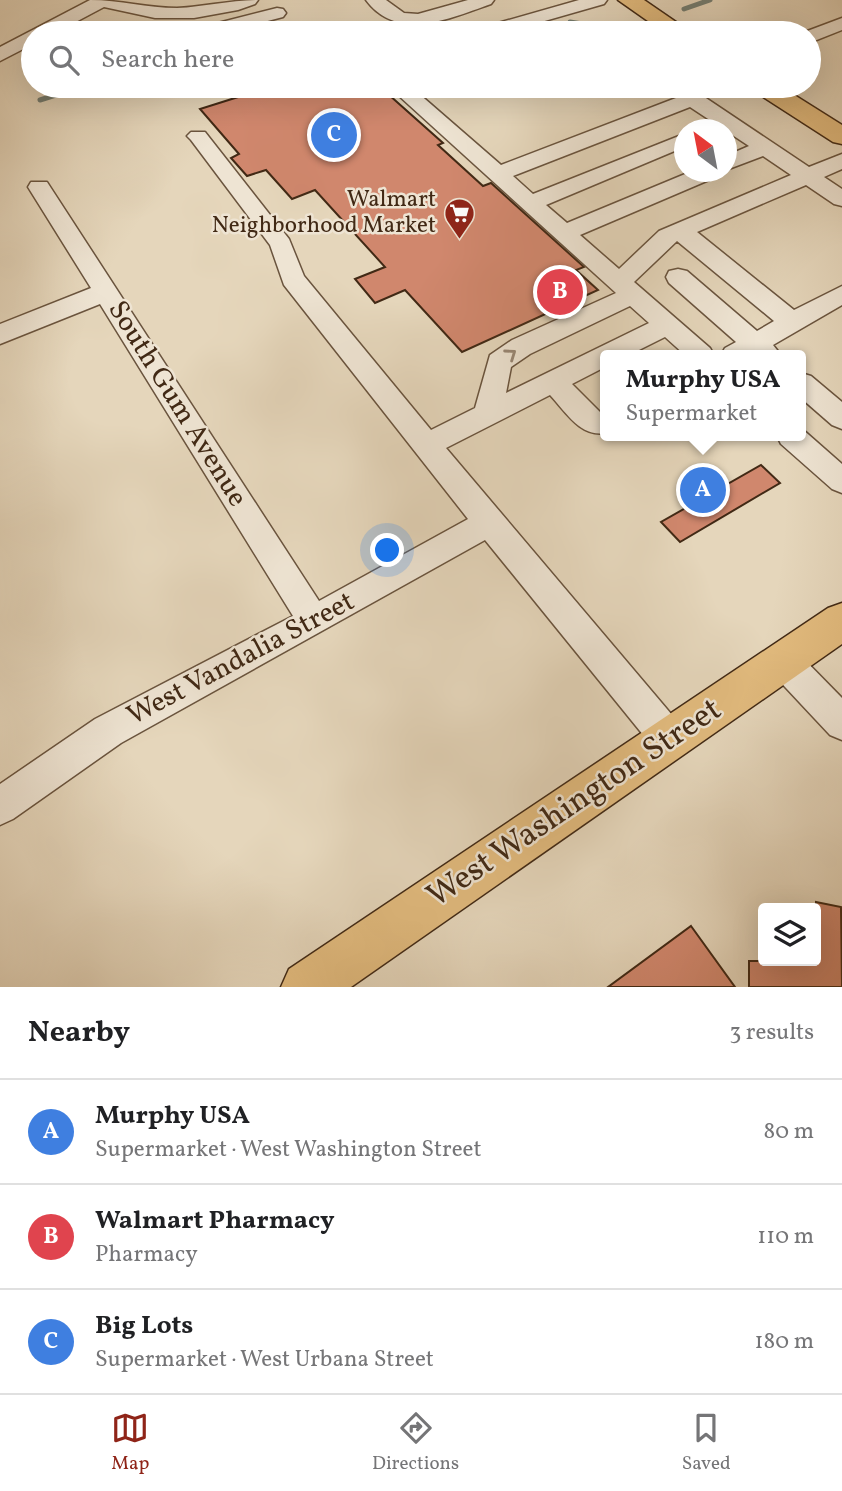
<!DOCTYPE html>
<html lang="en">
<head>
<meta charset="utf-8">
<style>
  :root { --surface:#fff; --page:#f2f2f2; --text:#202124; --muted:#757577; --line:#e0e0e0; --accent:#8f2418 }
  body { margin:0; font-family:Vollkorn,serif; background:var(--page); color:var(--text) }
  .controls { position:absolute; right:21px; bottom:21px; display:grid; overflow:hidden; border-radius:7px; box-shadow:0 7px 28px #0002 }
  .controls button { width:63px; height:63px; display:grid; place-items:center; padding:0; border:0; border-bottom:2px solid var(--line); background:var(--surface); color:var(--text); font:35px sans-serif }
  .compass { position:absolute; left:674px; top:119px; width:63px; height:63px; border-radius:50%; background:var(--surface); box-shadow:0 7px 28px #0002; rotate:328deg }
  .you { position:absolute; left:388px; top:551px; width:24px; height:24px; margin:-18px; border:5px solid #fff; border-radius:50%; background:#1a73e8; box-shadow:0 0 0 10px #1a73e833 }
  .badge { display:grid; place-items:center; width:46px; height:46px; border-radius:50%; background:var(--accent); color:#fff; font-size:23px; font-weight:700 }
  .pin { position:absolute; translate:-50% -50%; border:4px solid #fff; box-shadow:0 2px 7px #0006 }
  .popup { position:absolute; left:600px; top:350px; width:206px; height:91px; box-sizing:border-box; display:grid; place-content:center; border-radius:7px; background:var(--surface); filter:drop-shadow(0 2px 5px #0005); font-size:23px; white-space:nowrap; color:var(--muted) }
  .popup b { font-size:26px; color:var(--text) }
  .popup::after { content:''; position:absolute; left:50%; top:100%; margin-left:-14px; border:14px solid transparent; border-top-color:var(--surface) }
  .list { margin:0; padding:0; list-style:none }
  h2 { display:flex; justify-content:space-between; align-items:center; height:91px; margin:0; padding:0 28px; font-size:30px }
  h2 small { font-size:23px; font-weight:400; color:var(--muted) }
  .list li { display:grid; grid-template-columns:46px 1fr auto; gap:21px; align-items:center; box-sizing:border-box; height:105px; padding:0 28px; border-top:2px solid var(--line) }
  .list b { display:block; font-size:26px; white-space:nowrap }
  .list p { margin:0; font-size:23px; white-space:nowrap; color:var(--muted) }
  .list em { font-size:23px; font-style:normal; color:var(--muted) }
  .icon { flex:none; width:38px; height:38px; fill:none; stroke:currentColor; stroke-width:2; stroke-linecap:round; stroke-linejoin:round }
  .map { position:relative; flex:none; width:842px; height:987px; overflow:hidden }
  .search { position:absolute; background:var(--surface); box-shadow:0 7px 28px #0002; left:21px; right:21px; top:21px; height:77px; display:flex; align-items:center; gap:18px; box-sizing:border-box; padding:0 24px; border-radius:38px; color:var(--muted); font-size:26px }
  .sheet { height:406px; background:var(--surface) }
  nav { display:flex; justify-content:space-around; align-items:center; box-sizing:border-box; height:98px; border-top:2px solid var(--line); background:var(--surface); font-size:19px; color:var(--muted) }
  nav a { display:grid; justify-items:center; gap:4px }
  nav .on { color:var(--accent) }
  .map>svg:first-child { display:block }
</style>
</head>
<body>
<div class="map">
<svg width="842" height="987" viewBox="0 0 842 987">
  <rect width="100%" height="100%" fill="#e5d6bb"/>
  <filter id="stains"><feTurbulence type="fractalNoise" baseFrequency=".00286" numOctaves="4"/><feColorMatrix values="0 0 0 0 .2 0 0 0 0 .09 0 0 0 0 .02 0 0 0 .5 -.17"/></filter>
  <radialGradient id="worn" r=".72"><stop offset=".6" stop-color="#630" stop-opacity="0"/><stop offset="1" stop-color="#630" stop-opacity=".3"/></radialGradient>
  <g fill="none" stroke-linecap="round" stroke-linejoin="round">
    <g stroke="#747f74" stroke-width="5">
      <path d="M684 9 710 0"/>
      <path d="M570 22 612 29"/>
      <path d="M137 86 175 92 224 86"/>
      <path d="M40 100 59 94 71 86"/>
    </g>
  </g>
  <g fill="#d0876d" stroke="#412915" stroke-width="2">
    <path d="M273 86H379L443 143 438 145 483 186 491 183 584 267 576 270 598 290 462 352 405 290 375 303 355 279 385 267 315 190 292 199 266 170 247 176 231 158 239 154 200 109Z"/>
    <path d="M761 465 780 483 680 542 661 522Z"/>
    <path d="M816 902 841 907 842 987H749V961H816Z"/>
    <path d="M691 926 735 987H608Z"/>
  </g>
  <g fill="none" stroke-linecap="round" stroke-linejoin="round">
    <defs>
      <g id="minor">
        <path d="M90 0C120 0 147 8 177 8 204 7 230 0 258 0L255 4 238 10 194 18H155L104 7 55 33H33V44L0 61V47Z"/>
        <path d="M366 0H386L404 13 418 14 468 0H494L491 4C451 18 398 43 366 0Z"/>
        <path d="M579 0H607L604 4 503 33H475L477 29Z"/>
        <path d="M277 8 283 9 286 13 283 17 222 33 214 32 212 28 214 24Z"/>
        <path d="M842 18V30L809 43V33H802Z"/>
        <path d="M388 86H410L501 165 676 98C661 87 642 95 624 90L621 86H688L809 167 842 154V169L824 177 842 189V206L834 204 806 185 697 232 794 310 842 286V305L773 345 781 355H721L725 348 736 342 669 283 666 277 669 271 678 269 687 271 757 331 774 321 677 241 634 282 710 348 714 355H685L665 337 629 355H605V367L572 384 600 412 605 411V433C580 437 566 412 550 395L446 448 683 728 688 740 683 752 670 757 657 752 485 540 121 743 13 819 0 825V784L95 719 293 616 100 304 0 344V324L91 288 28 187 31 182H47L319 601 468 519 284 285 270 245 191 140 187 136 191 132H205L289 239 304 276 431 430 475 408 490 355 512 340 616 293ZM690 107 749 146 726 156V170L763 156 791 175 659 231 619 269 580 235 716 177 719 172H690L567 223 546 205 684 147V134L533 194 513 176ZM630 306 649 323 506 393 511 367 530 354Z"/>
        <path d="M801 373 811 376 842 402V429L832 425 801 398Z"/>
        <path d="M801 428 842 464V493L832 489 781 444 777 436H801Z"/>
        <path d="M783 645 795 650 842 698V740L830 735 771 672 766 661 771 650Z"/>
      </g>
      <g id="major">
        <path d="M618 0H644L692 33H665Z"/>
        <path d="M751 86H780L842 125V144L833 142 754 91Z"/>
        <path d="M842 603V644L351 987H281L289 969 828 608Z"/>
      </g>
    </defs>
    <use href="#minor" stroke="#6a543e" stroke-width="3"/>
    <use href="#major" stroke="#412915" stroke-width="3"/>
    <use href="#minor" fill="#eee4d3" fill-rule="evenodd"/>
    <use href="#major" fill="#e2bb7e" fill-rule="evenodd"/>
  </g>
  <defs><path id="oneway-chevron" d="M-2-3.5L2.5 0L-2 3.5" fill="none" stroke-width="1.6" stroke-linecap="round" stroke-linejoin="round" transform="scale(1.75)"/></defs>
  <use stroke="#988674" href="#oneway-chevron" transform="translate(511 354) rotate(-35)"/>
  <defs>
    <symbol id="supermarket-pin" viewBox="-11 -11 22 30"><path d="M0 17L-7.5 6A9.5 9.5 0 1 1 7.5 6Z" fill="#8f2418" stroke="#eee4d3"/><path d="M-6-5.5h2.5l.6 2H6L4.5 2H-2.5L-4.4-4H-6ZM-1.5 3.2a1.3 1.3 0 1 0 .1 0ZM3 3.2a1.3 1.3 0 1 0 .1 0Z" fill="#fff"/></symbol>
  </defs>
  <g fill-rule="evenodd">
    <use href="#supermarket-pin" x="442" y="196" width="35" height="47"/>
  </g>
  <g text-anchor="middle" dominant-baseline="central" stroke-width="5" stroke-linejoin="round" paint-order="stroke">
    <g font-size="23" fill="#412915" stroke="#eee4d3" text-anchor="end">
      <text x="436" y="200">Walmart<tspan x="436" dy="26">Neighborhood Market</tspan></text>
    </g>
    <g font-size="28" fill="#412915" stroke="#eee4d3">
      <text transform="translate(177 404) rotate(58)">South Gum Avenue</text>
      <text transform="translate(241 659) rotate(-28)">West Vandalia Street</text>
    </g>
    <g font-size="33" fill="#412915" stroke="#eee4d3">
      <text transform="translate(575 804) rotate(-34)">West Washington Street</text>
    </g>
  </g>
  <rect width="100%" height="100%" filter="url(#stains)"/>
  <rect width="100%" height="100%" fill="url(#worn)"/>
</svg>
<div class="controls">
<button><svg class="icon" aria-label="layers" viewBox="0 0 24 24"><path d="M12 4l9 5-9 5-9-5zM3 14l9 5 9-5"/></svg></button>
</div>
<svg class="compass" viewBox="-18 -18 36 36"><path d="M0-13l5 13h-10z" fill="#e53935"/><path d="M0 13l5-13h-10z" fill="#757577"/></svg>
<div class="you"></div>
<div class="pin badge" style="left:703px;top:490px;background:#3f7fe0">A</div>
<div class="popup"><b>Murphy USA</b>Supermarket</div>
<div class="pin badge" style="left:560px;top:292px;background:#e0444e">B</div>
<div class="pin badge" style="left:334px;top:135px;background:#3f7fe0">C</div>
<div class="search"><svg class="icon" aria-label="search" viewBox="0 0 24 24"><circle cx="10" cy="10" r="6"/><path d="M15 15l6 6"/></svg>Search here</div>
</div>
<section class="sheet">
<h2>Nearby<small>3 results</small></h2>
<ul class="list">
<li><span class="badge" style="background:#3f7fe0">A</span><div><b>Murphy USA</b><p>Supermarket · West Washington Street</p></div><em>80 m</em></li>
<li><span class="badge" style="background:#e0444e">B</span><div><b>Walmart Pharmacy</b><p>Pharmacy</p></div><em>110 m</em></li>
<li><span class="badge" style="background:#3f7fe0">C</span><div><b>Big Lots</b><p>Supermarket · West Urbana Street</p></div><em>180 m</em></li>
</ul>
</section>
<nav>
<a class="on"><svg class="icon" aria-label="map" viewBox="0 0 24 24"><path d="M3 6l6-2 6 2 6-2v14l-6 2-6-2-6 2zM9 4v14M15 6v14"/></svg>Map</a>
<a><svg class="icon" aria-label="directions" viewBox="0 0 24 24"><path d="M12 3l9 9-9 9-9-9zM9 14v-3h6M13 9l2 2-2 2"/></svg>Directions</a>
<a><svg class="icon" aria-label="saved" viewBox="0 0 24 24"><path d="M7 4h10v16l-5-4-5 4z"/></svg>Saved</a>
</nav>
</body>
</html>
